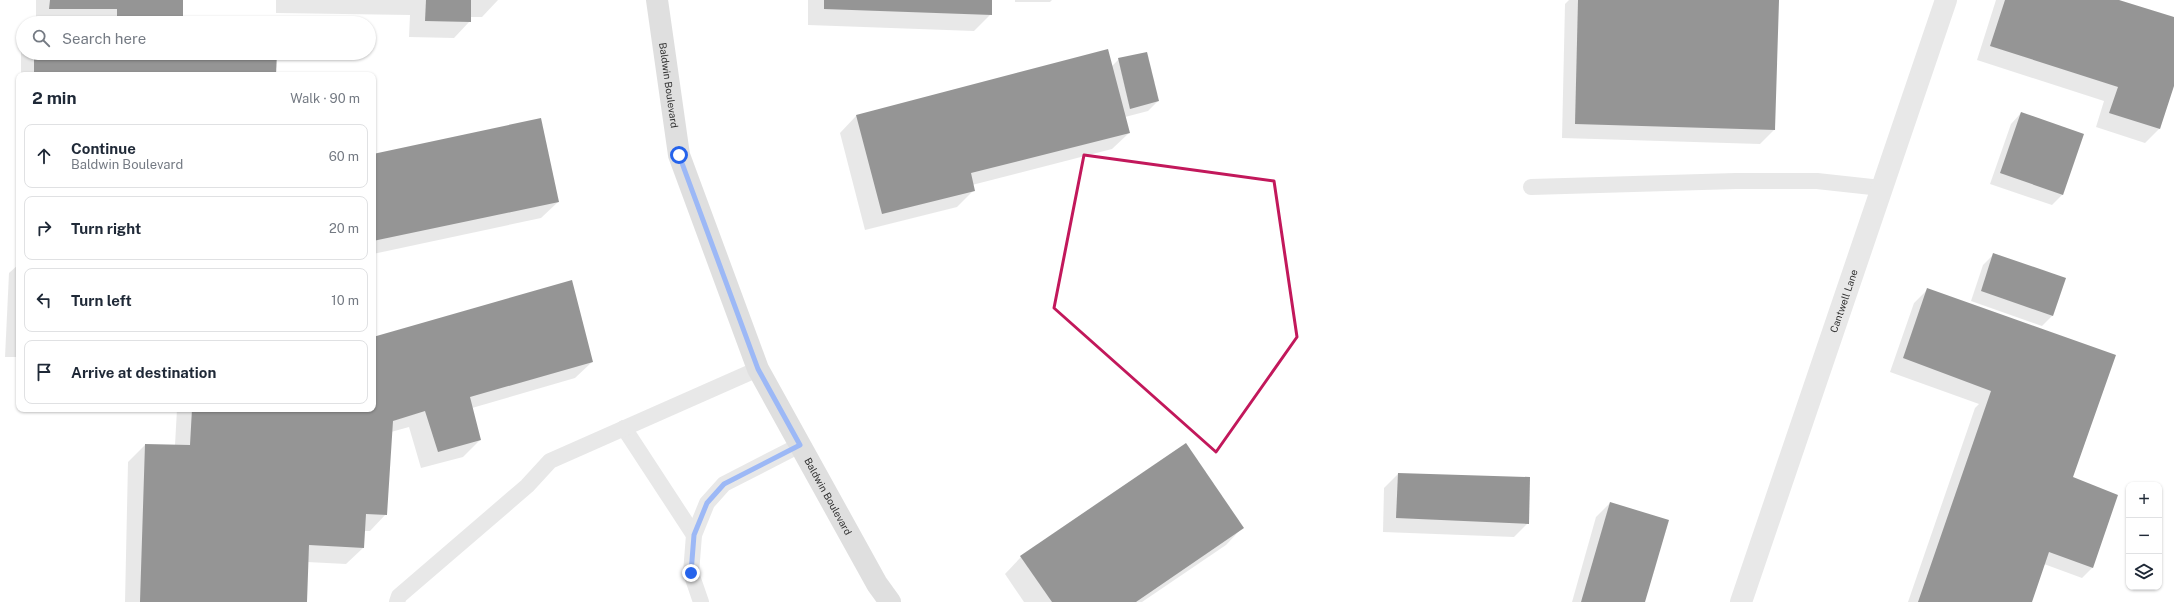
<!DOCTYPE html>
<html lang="en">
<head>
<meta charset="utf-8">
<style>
  :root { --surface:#fff; --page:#f2f2f3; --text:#1f2937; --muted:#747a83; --line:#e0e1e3 }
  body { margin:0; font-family:"Public Sans",sans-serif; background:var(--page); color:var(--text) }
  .controls { position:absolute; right:12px; bottom:12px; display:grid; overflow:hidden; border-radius:8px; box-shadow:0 1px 3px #0004 }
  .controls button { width:36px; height:36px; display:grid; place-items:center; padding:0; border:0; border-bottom:1px solid var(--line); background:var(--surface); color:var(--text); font:20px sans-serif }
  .stop { position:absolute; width:12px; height:12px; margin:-9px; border:3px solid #2563eb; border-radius:50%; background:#fff }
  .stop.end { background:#2563eb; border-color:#fff; box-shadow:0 1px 4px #0008 }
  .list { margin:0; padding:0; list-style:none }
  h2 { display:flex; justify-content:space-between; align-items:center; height:52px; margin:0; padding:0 16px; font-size:17px }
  h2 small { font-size:13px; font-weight:400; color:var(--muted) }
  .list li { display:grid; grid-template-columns:26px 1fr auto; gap:12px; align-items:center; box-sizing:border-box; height:64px; margin:0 8px 8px; padding:0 8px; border:1px solid var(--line); border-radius:8px }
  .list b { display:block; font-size:15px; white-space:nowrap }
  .list p { margin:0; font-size:13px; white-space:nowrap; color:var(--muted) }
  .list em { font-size:13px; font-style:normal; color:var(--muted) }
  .icon { flex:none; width:22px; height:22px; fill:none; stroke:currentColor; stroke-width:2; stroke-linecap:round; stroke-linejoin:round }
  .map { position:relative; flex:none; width:2174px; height:602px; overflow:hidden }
  .search { position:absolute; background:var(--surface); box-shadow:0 1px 3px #0004; left:16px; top:16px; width:360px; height:44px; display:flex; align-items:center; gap:10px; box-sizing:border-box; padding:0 14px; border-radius:22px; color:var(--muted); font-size:15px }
  .panel { position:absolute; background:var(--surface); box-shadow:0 1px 3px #0004; left:16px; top:72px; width:360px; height:340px; border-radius:8px }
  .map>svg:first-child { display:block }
</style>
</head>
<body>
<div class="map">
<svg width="2174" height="602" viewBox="0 0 2174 602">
  <rect width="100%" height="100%" fill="#fff"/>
  <g fill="#0003">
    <path d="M36 0H182V21L179 23 36 22Z"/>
    <path d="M276 0H498L482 17H470V21L454 38 409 37 410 15 276 13Z"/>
    <path d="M808 0H991V14L974 31 808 25Z"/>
    <path d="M1015 0H1052L1050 2H1015Z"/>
    <path d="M1569 0H1778L1774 130 1760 144 1562 138 1565 4Z"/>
    <path d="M1996 0H2116L2174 18V82L2159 129 2145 143 2096 127 2104 101 1977 60Z"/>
    <path d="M23 43V53H276L275 75H21V45Z"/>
    <path d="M1119 59 1158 101 1148 111 1125 117 1129 133 1112 149 972 185 974 190 957 207 865 230 840 133 856 116 1112 66Z"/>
    <path d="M2021 113 2083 134 2062 195 2052 205 1990 184 2011 124Z"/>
    <path d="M373 155 558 202 541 218 373 254Z"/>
    <path d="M1994 254 2065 279 2052 316 2042 326 1971 301 1983 265Z"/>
    <path d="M19 264V357H5L9 273Z"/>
    <path d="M1928 289 2071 483 2117 495 2092 568 2082 578 2044 564 2031 602H1908L1975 408 1979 404 1890 372 1914 303Z"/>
    <path d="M373 338 592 362 575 378 472 408 480 440 463 457 421 468 409 427 391 432 386 514 370 531H364L363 548 346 564 307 562 305 602H125L128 462 145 445H175L177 409H373Z"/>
    <path d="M1398 474 1528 523 1514 537 1383 532 1384 488Z"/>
    <path d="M1610 503 1644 602H1572L1596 517Z"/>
    <path d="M1242 528 1226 545 1142 602H1024L1005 574 1021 557Z"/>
  </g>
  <g fill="#161616">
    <path d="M50 0H183V21H117V9H49Z"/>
    <path d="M426 0H471V22L425 21Z"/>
    <path d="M824 0H992V15L824 9Z"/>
    <path d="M1578 0H1779L1775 130 1575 124Z"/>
    <path d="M2005 0H2119L2174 17V86L2160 129 2109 113 2118 87 1990 46Z"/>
    <path d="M1108 49 1130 133 971 173 975 191 882 214 856 115Z"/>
    <path d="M1147 52 1159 101 1130 109 1118 58Z"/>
    <path d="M34 53H277L276 75H34Z"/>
    <path d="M2021 112 2084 134 2063 195 2000 173Z"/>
    <path d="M541 118 559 202 373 241V154Z"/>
    <path d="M1993 253 2066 278 2053 316 1981 291Z"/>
    <path d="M572 280 593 362 470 397 481 440 438 452 425 411 393 421 387 515 366 514 364 548 309 545 307 602H140L145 444 190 445 192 409H373V337Z"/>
    <path d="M1927 288 2116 355 2073 477 2118 495 2093 568 2049 552 2032 602H1918L1991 391 1903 358Z"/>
    <path d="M1186 443 1244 528 1136 602H1052L1020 556Z"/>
    <path d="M1398 473 1530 477 1529 524 1396 518Z"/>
    <path d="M1610 502 1669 520 1645 602H1581Z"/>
  </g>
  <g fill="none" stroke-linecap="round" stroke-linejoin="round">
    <g stroke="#ccc" stroke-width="16">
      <path d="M1531 187 1736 181H1817L1881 188"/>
      <path d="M624 428 694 535"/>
      <path d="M397 602 399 596 527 486 550 461 758 369"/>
      <path d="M701 602 691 573 694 535 707 503 724 484 800 445"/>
    </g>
    <path stroke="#ccc" stroke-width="22" id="s1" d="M1741 602 1946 0"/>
    <path stroke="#b9b9b9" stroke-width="22" id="s2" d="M657 0 679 155 758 369 877 584 890 602"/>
  </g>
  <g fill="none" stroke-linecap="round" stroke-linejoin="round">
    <path stroke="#2563eb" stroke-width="5" d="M679 155 758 369 800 445 724 484 707 503 694 535 691 573"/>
  </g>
  <path d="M0 0H2174V602H0ZM1084 155 1274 181 1297 337 1216 452 1054 308Z" fill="#fff" fill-opacity=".55" fill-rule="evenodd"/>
  <path fill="none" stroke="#c2185b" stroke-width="3" stroke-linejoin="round" d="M1084 155 1274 181 1297 337 1216 452 1054 308Z"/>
  <g text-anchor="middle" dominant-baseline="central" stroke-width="4" stroke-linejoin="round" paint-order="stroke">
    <g font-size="10" fill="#2f2f2f" stroke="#fff">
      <text stroke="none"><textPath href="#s2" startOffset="86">Baldwin Boulevard</textPath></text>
      <text stroke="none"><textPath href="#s1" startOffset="318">Cantwell Lane</textPath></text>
      <text stroke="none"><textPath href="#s2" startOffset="530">Baldwin Boulevard</textPath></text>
    </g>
  </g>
</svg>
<div class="controls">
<button>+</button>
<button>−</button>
<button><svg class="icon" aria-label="layers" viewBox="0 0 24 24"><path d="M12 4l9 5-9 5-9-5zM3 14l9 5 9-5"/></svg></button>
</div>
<div class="stop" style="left:679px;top:155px"></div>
<div class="stop end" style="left:691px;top:573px"></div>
<div class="search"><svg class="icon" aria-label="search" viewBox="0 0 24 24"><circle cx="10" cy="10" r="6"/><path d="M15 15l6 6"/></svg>Search here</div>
<section class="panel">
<h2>2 min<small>Walk · 90 m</small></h2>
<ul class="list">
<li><svg class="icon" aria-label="ahead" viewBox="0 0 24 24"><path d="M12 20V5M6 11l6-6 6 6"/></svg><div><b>Continue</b><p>Baldwin Boulevard</p></div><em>60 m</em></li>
<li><svg class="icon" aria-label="right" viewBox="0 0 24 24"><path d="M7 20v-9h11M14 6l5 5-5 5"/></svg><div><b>Turn right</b></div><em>20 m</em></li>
<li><svg class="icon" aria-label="left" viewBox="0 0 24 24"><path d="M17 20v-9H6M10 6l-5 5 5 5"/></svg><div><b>Turn left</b></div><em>10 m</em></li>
<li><svg class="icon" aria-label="arrive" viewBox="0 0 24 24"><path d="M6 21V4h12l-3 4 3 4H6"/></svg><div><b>Arrive at destination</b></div></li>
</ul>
</section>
</div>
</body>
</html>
